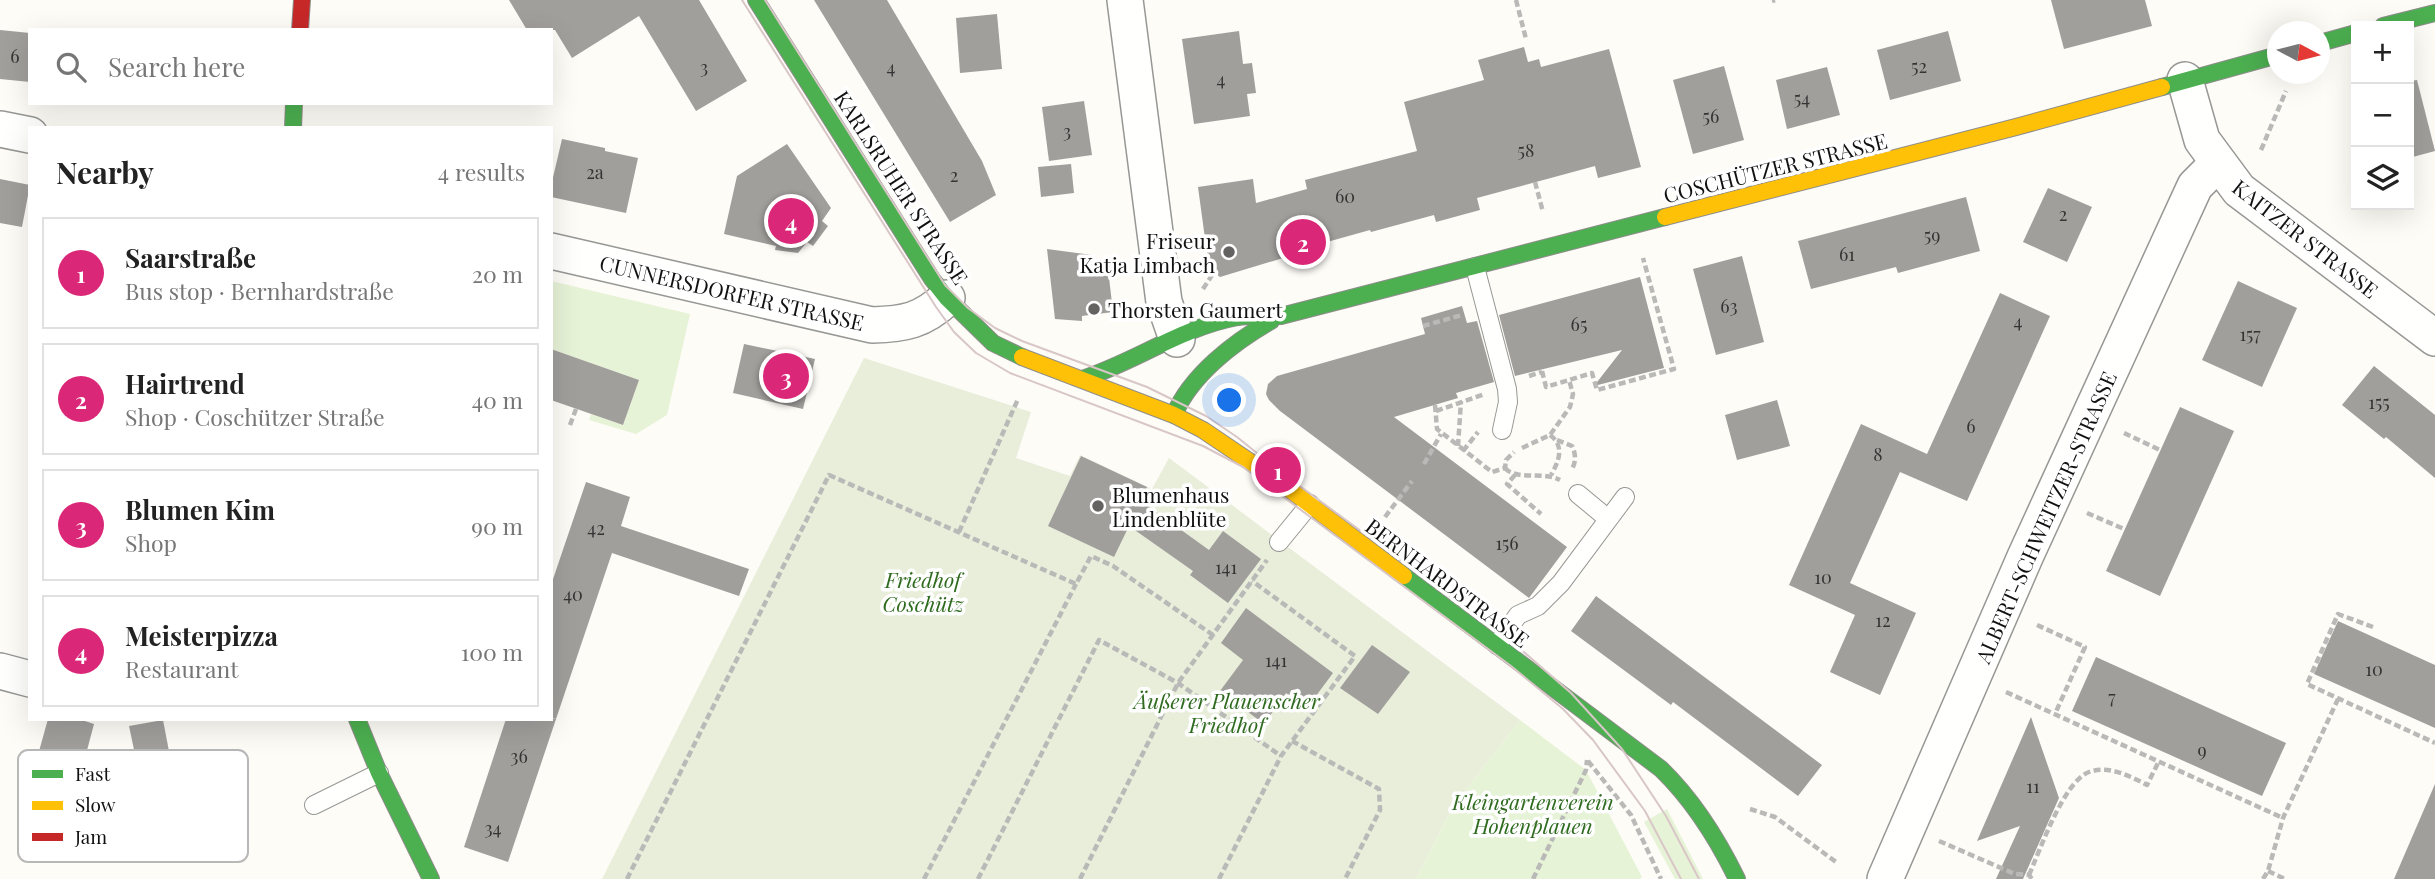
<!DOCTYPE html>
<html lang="en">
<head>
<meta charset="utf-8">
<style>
  :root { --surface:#fff; --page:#f6f6f6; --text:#222; --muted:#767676; --line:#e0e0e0; --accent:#db2777 }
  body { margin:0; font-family:"Playfair Display",serif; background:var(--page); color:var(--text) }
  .controls { position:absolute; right:21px; top:21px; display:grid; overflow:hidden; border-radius:0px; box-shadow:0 7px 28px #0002 }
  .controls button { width:63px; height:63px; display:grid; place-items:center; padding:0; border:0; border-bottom:2px solid var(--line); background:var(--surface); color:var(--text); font:35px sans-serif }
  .compass { position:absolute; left:2267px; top:21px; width:63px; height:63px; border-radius:50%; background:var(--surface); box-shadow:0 7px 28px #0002; rotate:97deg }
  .you { position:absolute; left:1230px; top:401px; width:24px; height:24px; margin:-18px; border:5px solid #fff; border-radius:50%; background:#1a73e8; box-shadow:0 0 0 10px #1a73e833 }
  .badge { display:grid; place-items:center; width:46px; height:46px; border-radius:50%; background:var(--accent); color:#fff; font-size:23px; font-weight:700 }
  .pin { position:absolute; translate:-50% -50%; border:4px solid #fff; box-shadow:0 2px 7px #0006 }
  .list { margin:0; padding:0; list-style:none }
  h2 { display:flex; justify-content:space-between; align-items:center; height:91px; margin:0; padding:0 28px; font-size:30px }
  h2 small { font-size:23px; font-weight:400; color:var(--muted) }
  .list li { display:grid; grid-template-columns:46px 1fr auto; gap:21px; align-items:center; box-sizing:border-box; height:112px; margin:0 14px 14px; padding:0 14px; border:2px solid var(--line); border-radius:0px }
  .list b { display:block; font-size:26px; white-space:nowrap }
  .list p { margin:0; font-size:23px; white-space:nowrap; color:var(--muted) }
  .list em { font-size:23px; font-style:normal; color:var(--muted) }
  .icon { flex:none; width:38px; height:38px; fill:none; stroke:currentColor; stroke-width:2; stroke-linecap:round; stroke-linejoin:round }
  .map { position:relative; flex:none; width:2435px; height:879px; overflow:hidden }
  .search { position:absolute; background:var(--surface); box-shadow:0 7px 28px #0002; left:28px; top:28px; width:525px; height:77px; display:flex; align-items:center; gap:18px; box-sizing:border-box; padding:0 24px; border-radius:0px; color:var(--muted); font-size:26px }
  .panel { position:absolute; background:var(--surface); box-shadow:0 7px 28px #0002; left:28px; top:126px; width:525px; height:595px; border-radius:0px }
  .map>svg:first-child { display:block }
</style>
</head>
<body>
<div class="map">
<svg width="2435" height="879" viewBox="0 0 2435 879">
  <rect width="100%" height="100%" fill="#fdfcf7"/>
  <g fill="#e7f3d7">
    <path d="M551 281 690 314 667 415 636 434 589 420 591 414 623 425 639 380 551 349Z"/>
    <path d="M1520 720 1586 770 1642 877 1640 879H1416L1452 808Z"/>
    <path d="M1667 809 1703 879H1675L1644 822Z"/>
  </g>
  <path fill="#e9eedb" d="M864 358 1031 412 1016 458 1070 476 1080 455 1152 489 1169 458 1520 720 1452 808 1416 879H602Z"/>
  <g fill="#a19f9c">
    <path d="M509 0H699L747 81 696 111 639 16 572 58 555 30H527Z"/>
    <path d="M814 0H887L982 161 996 195 950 222Z"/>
    <path d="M2051 0H2145L2152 26 2064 49Z"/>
    <path d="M997 14 1002 69 960 73 956 18Z"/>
    <path d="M0 30 30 33V82L0 79Z"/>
    <path d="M1239 31 1243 64 1252 63 1256 93 1247 94 1250 116 1194 124 1182 39Z"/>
    <path d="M1948 31 1961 81 1890 100 1877 50Z"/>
    <path d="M1524 47 1528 62 1539 59 1541 67 1609 49 1641 167 1598 178 1595 166 1477 198 1480 210 1436 222 1434 215 1371 232 1370 230 1302 249 1303 252 1220 277 1209 268 1198 187 1253 179 1256 203 1307 189 1305 180 1417 151 1404 102 1484 80 1478 60Z"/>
    <path d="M1724 66 1744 140 1693 154 1673 80Z"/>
    <path d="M1827 67 1840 115 1787 129 1776 80Z"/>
    <path d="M2417 80 2435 151 2409 158V81Z"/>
    <path d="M1084 101 1092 155 1049 161 1042 107Z"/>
    <path d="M562 139 605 148V151L638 158 626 213 551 197V186Z"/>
    <path d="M787 144 831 208 822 221 828 226 813 246 807 242 798 253 775 250 776 246 724 234 737 176Z"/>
    <path d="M1071 164 1074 193 1041 197 1038 167Z"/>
    <path d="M0 179 30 185 22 227 0 223Z"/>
    <path d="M2048 188 2092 207 2067 262 2023 242Z"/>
    <path d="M1966 197 1980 251 1898 273 1896 267 1811 289 1798 241Z"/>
    <path d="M1047 249 1092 255 1091 261 1107 260 1113 312 1082 316V321L1055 319Z"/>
    <path d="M1742 256 1764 342 1716 355 1693 269Z"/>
    <path d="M1640 277 1664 368 1594 386 1622 350 1515 376 1499 315Z"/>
    <path d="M2238 281 2297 308 2262 387 2202 360Z"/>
    <path d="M2000 293 2050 316 1967 501 1900 472 1850 583 1916 613 1880 695 1830 672 1855 615 1789 585 1861 424 1927 454Z"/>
    <path d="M1462 306 1467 323 1477 321 1494 382 1456 393 1458 398 1394 417 1567 547 1529 598 1280 411 1269 400 1266 394 1268 384 1277 376 1425 334 1421 318Z"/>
    <path d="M744 344 815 359 803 409 733 393Z"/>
    <path d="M551 349 639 380 623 425 551 400Z"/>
    <path d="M2374 366 2435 415V478L2386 437 2384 439 2342 405Z"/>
    <path d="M1777 400 1790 446 1737 460 1725 415Z"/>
    <path d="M2180 407 2234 431 2160 596 2106 571Z"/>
    <path d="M1081 456 1147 487 1141 501 1209 550 1223 531 1261 559 1228 603 1190 575 1193 571 1129 526 1114 557 1048 526Z"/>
    <path d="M586 482 630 497 621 526 749 569 739 596 612 553 556 719 551 718V585Z"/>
    <path d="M1596 596 1822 765 1798 796 1673 702 1671 705 1571 631Z"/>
    <path d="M1246 608 1333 673 1307 708 1286 693 1264 724 1220 691 1243 660 1221 643Z"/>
    <path d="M2338 621 2435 665V728L2314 674Z"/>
    <path d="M1372 645 1410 672 1378 714 1340 688Z"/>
    <path d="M2096 657 2286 743 2262 796 2072 711Z"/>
    <path d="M2031 717 2059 798 2023 879H1996L2020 826 1977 841Z"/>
    <path d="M48 719H79L94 724 76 792 31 780Z"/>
    <path d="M506 719H556L508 862 464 847Z"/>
    <path d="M163 720 173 772 140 778 129 726Z"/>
    <path d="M2435 784V879H2394Z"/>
  </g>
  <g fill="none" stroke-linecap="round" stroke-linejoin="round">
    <defs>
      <g id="lane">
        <path d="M1475 267 1507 389 1508 402 1502 430"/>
        <path d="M1578 494 1607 518"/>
        <path d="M1279 542 1310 504"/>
        <path d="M1497 645 1518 615 1538 606 1561 583 1625 497"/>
        <path d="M314 805 379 773"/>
      </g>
      <g id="street">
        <path d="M1125 0 1164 302 1177 339"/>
        <path d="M2185 80 2202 140 2239 190 2435 338"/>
        <path d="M0 129 30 135"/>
        <path d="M551 251 872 325C905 324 922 321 947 298"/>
        <path d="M0 671 30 679"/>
        <path d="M1885 879 2025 557 2189 199 2195 186 2218 163"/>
      </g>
      <g id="fast">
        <path d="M756 0 932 279 947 298 993 343 1022 357"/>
        <path d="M2383 26 2435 13"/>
        <path d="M2320 43 2356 33"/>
        <path d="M2162 87 2278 55"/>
        <path d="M293 128 294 103"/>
        <path d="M1082 379C1135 362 1182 327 1238 317 1252 315 1267 317 1281 316L1665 217"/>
        <path d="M1174 415C1191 375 1234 342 1271 321"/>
        <path d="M1404 576 1661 769C1694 801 1717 838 1737 879"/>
        <path d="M357 719 379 773 431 879"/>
      </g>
      <g id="slow">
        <path d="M1665 217 2016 127 2162 87"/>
        <path d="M1022 357 1174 415 1203 430 1280 482 1404 576"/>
      </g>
      <path id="jam" d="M300 30 302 0"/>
    </defs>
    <use href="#lane" stroke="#979795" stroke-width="20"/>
    <use href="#street" stroke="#979795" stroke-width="38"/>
    <use href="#fast" stroke="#8e8d8b" stroke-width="18"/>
    <use href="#slow" stroke="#8e8d8b" stroke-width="18"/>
    <use href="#jam" stroke="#8e8d8b" stroke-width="18"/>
    <g stroke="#b9b9b8" stroke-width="4.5" stroke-dasharray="7 3.5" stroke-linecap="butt">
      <path d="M1516 0 1526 39"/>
      <path d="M1772 1 1775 0"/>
      <path d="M2261 150 2286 91"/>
      <path d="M1535 182 1543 212"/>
      <path d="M1203 289 1214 272"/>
      <path d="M1423 326 1462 315"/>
      <path d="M1542 371 1546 387 1569 380"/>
      <path d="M1529 376 1542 372"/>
      <path d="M1435 405 1437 429 1492 472 1505 468 1506 460 1514 452"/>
      <path d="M1436 411 1485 394"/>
      <path d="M570 425 576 409"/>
      <path d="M2124 433 2160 450"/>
      <path d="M1550 435C1565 446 1559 461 1551 475"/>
      <path d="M1557 440 1572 446C1576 454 1576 462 1572 469"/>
      <path d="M1458 446 1461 401"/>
      <path d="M1522 448 1550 435 1570 407 1573 394 1569 380 1592 373 1597 390 1674 369 1643 258"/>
      <path d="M1463 451 1478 432"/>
      <path d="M1424 464 1441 434"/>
      <path d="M1505 468C1516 481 1543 471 1560 480"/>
      <path d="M1515 475 1507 484 1541 514"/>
      <path d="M2087 513 2124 529"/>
      <path d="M1385 517 1412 481"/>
      <path d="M959 532 1018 399"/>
      <path d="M2037 625 2085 647 2055 714"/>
      <path d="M2373 627 2338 614 2307 684 2435 743"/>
      <path d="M2006 692 2283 818"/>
      <path d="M1292 741 1379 789 1380 810 1345 879"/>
      <path d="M1588 761 1631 815 1661 879"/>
      <path d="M1750 809 1775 817 1836 862"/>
      <path d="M1939 841 2015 874 2029 875 2032 879"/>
      <path d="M2268 871 2285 879"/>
      <path d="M2029 875C2040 850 2064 781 2089 772 2109 765 2130 776 2147 785L2159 761"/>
      <path d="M627 879 829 475 1076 584 1091 556 1113 566 1213 635"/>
      <path d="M924 879 1076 584"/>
      <path d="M978 879 1099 640 1178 683 1281 756"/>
      <path d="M1080 879 1178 683 1267 560"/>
      <path d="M1219 879 1281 756 1355 656 1252 581"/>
      <path d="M1533 879 1586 770 1587 760"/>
      <path d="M2263 879 2268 871 2283 818 2338 699"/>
    </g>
    <use href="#lane" stroke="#fffffe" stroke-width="18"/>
    <use href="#street" stroke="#fffffe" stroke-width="35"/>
    <use href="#fast" stroke="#4caf50" stroke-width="16"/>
    <use href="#slow" stroke="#ffc107" stroke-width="16"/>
    <use href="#jam" stroke="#c62828" stroke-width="16"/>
    <g stroke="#d9c6c7" stroke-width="2">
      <path d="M742 0 936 307 954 332 976 353 1010 373 1203 446 1243 467 1511 666 1563 709 1593 740 1645 811 1681 879"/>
      <path d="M765 0 945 285 968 308 995 328 1022 341 1147 387 1206 416 1237 437 1278 470 1517 646 1571 693 1622 749 1666 816 1699 879"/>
    </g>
  </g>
  <g fill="#646362" stroke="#fff" stroke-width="2.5">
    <circle cx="1229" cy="252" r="7"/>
    <circle cx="1094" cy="309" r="7"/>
    <circle cx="1098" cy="506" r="7"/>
  </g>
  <g text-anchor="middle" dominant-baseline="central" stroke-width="7" stroke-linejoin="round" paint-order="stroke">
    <g font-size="18" fill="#353434">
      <text x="15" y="56">6</text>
      <text x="1919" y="66">52</text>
      <text x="704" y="67">3</text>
      <text x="891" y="67">4</text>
      <text x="1221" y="79">4</text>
      <text x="1802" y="98">54</text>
      <text x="1711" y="116">56</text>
      <text x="1067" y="131">3</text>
      <text x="1526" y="150">58</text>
      <text x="595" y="172">2a</text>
      <text x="954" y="175">2</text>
      <text x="1345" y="196">60</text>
      <text x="2063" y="214">2</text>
      <text x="1932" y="235">59</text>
      <text x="1847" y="254">61</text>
      <text x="1729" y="306">63</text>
      <text x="2018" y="321">4</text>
      <text x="1579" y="324">65</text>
      <text x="2250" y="334">157</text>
      <text x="2379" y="402">155</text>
      <text x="1971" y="426">6</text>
      <text x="1878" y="454">8</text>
      <text x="596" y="528">42</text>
      <text x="1507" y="543">156</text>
      <text x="1226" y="567">141</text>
      <text x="1823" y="577">10</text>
      <text x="573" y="594">40</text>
      <text x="1883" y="620">12</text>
      <text x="1276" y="660">141</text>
      <text x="2374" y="669">10</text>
      <text x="2112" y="697">7</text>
      <text x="2202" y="750">9</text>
      <text x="519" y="756">36</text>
      <text x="2033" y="786">11</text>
      <text x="493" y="828">34</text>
    </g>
    <g font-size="21" fill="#111" stroke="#fff">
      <text transform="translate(1775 167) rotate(-14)">COSCHÜTZER STRASSE</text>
      <text transform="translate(902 187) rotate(57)">KARLSRUHER STRASSE</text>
      <text transform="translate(2306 238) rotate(38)">KAITZER STRASSE</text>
      <text transform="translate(732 292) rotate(13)">CUNNERSDORFER STRASSE</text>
      <text transform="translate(2045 517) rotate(-66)">ALBERT-SCHWEITZER-STRASSE</text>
      <text transform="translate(1448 582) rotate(37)">BERNHARDSTRASSE</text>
    </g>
    <g font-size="21" fill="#111" stroke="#fff" text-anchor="start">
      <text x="1215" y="240" text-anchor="end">Friseur<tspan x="1215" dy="24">Katja Limbach</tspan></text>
      <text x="1108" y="309">Thorsten Gaumert</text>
      <text x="1112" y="494">Blumenhaus<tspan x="1112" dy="24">Lindenblüte</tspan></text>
    </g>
    <g font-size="21" font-style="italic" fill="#2f6b1f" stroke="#fff">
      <text x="923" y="579">Friedhof<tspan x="923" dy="24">Coschütz</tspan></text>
      <text x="1227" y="700">Äußerer Plauenscher<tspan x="1227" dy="24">Friedhof</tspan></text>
      <text x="1533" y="801">Kleingartenverein<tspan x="1533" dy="24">Hohenplauen</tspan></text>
    </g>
  </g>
  <rect x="18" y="750" width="230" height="112" rx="10" fill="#fff" stroke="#b8b8b8" stroke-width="2"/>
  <rect x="32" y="770" width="31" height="8" fill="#4caf50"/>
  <rect x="32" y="801" width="31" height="9" fill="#ffc107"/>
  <rect x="32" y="833" width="31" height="8" fill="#c62828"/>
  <g font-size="19" fill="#111">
    <text x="75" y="781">Fast</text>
    <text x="75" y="812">Slow</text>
    <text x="75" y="844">Jam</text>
  </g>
</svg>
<div class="controls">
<button>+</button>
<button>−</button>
<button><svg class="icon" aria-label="layers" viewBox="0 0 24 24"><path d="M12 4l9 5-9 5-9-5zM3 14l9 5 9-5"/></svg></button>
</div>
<svg class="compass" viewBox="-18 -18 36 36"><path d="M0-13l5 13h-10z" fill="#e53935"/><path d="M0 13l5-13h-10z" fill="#767676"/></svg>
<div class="you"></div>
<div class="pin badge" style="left:1278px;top:470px">1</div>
<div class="pin badge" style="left:1303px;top:242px">2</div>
<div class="pin badge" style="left:786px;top:376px">3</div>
<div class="pin badge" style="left:791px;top:221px">4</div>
<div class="search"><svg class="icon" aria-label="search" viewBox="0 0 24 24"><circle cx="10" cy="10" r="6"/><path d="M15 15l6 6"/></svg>Search here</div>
<section class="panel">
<h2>Nearby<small>4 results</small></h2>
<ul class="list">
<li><span class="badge">1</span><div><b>Saarstraße</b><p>Bus stop · Bernhardstraße</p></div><em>20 m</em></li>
<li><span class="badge">2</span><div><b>Hairtrend</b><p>Shop · Coschützer Straße</p></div><em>40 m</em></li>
<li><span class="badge">3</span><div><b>Blumen Kim</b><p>Shop</p></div><em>90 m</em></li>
<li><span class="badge">4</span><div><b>Meisterpizza</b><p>Restaurant</p></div><em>100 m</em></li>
</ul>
</section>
</div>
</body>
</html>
